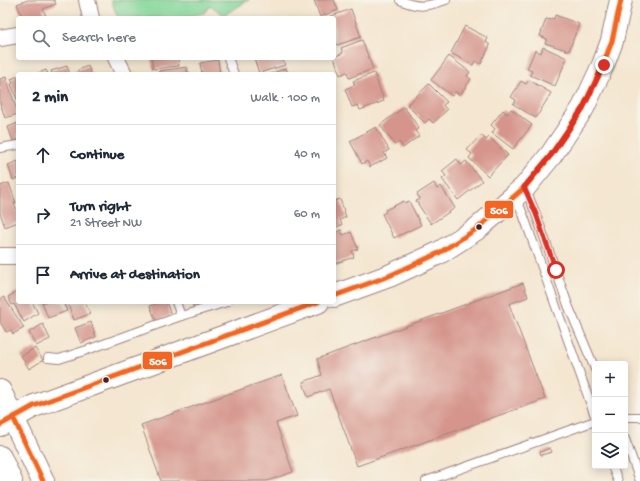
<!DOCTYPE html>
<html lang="en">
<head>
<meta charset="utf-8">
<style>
  :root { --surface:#fff; --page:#f2f2f3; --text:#1f2937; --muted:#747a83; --line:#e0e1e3 }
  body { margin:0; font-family:"Gochi Hand",sans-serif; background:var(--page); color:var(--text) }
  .controls { position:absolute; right:12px; bottom:12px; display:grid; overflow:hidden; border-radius:4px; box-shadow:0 2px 10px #0003 }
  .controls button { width:36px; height:36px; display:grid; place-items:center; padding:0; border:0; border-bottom:1px solid var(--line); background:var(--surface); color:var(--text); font:20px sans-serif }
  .stop { position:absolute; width:12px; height:12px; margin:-9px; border:3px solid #d93025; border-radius:50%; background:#fff }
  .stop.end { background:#d93025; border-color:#fff; box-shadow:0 1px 4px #0008 }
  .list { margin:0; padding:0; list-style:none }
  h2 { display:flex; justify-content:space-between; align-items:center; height:52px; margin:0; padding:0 16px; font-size:17px }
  h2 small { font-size:13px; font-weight:400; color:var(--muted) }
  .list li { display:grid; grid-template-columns:26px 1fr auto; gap:12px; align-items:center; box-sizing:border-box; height:60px; padding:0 16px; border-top:1px solid var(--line) }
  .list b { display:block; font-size:15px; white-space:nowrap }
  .list p { margin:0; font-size:13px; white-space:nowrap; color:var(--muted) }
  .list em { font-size:13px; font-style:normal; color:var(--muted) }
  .icon { flex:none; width:22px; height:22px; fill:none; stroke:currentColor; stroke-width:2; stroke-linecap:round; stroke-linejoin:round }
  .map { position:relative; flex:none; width:640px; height:481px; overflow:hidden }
  .search { position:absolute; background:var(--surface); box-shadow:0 2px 10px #0003; left:16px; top:16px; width:320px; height:44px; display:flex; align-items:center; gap:10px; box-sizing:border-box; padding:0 14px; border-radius:4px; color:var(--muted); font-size:15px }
  .panel { position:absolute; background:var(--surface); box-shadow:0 2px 10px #0003; left:16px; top:72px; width:320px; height:232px; border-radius:4px }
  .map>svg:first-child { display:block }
</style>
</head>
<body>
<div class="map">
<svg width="640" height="481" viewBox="0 0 640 481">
  <rect width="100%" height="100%" fill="#f7f3e8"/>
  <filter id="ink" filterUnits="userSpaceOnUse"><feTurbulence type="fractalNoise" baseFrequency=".025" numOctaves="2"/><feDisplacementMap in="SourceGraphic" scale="8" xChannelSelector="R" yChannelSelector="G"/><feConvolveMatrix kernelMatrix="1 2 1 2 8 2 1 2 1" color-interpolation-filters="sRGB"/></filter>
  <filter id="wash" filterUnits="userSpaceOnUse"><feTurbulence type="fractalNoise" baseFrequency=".012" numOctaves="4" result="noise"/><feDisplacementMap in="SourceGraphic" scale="16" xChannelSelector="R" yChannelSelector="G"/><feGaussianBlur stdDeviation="0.9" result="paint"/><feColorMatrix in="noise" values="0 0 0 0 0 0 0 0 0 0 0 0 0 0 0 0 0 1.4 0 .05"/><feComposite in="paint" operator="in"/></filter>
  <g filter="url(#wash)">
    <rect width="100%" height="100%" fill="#f4e6d0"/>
    <path fill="#82d79a" stroke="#667b62" d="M111 0H249L224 15 210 5 204 13 178 18H118Z"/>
    <g id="blocks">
      <g fill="#d5958c">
        <path d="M28 0H54L56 4 43 9 46 16 26 18 25 16 22 17 17 4Z"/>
        <path d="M314 0H334L338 10 320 17Z"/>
        <path d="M351 9 361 37 337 45 335 41H334V18H330L329 17Z"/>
        <path d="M555 15 579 24 569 51 545 43 547 39 540 36 546 19 550 20 551 18 554 19Z"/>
        <path d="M465 26 488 38 486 42 490 45 481 64 475 61 473 65 451 53Z"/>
        <path d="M362 40 373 69 349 78 347 72 340 75 334 57 343 53 341 48Z"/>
        <path d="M543 47 567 58 555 86 530 75 532 71 527 69 535 50 541 53Z"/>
        <path d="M449 56 470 72 467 76 471 79 460 95 455 92 452 96 431 80Z"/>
        <path d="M151 58H178L179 66 153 69Z"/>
        <path d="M254 58H288L283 60 285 65 259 73Z"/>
        <path d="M218 60 220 74H202L200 63Z"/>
        <path d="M67 66 70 74H52L51 71Z"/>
        <path d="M88 66 91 74H73L78 72V70Z"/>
        <path d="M187 67V72H189L190 74H159V71Z"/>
        <path d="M286 68 288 74 294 72V74H271Z"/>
        <path d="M46 70 48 74H36Z"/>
        <path d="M374 73 384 101 360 110 358 105 352 107 345 89 355 85 353 81Z"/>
        <path d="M18 76V102L11 84 13 83 11 79Z"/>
        <path d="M6 77 18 114 5 118 0 103V79Z"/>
        <path d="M529 80 551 93 536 118 513 104 516 100 511 97 521 81 526 84Z"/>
        <path d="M429 84 447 102 443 105 447 110 433 123 429 119 425 123 407 105Z"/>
        <path d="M404 107 419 128 415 131 419 136 403 148 399 142 395 145 380 125Z"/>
        <path d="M511 109 532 125 513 149 492 133 495 129 491 125 503 110 507 114Z"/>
        <path d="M18 123V139L13 141 8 127Z"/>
        <path d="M376 127 389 150 384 153 387 158 370 167 367 161 362 164 350 141Z"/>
        <path d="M481 135 486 140 489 137 508 155 488 176 469 158 472 154 467 150Z"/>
        <path d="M457 159 461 165 466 161 482 181 458 200 442 179 446 176 442 171Z"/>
        <path d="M18 161V178L13 180 8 165Z"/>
        <path d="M9 183 16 203H14L18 214V222L5 227 0 213V186Z"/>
        <path d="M434 183 437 189 441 186 455 208 431 224 416 201 420 199 417 194Z"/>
        <path d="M340 199 346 217 340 220 342 225 334 228V201Z"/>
        <path d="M404 201 405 203 409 201 421 225 394 238 382 214 386 212 385 210Z"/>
        <path d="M341 230 343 235 351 232 358 249 352 251 354 257 334 264V233Z"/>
        <path d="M523 283 528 297 509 304 545 399 357 466 329 389 308 397 303 382 322 375 317 359Z"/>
        <path d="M18 291V302H32L38 313 24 322 14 304 12 305 8 297Z"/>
        <path d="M4 297 24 328 13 334 11 330 6 332 0 322V299Z"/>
        <path d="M42 302H63L67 311 48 318Z"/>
        <path d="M67 302H85L90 314 74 320Z"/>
        <path d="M161 302H166L171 315 156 321 150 306Z"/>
        <path d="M191 302H211L195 310Z"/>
        <path d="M91 322 96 337 81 343 75 328Z"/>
        <path d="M43 324 50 339 36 346 29 332Z"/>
        <path d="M35 348 43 360 29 369 21 356Z"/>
        <path d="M282 375 297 416 276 423 293 472 267 481H161L141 425Z"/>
        <path d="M550 448 552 452 541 455 540 452Z"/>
      </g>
    </g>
  </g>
  <g filter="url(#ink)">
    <use href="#blocks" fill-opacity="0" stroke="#9f827e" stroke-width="1"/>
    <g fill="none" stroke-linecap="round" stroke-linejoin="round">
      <defs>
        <g id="lane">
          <path d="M400 0C419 9 428 6 446 0"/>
          <path d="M228 58 234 74"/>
          <path d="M0 148 18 145"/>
          <path d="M525 188 536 214 568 305 595 369"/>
          <path d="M515 196 523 214 595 416"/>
          <path d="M176 302 181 316"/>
          <path d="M48 358 59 359 87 350 181 316 227 302"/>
          <path d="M625 417H640"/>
          <path d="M625 439 640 481"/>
          <path d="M612 466 618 481"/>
          <path d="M426 481 595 421"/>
        </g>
        <g id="street">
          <path d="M87 0 91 18"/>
          <path d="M0 38 18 35"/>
          <path d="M116 58 124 74"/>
          <path d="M0 256H18"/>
        </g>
        <g id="secondary">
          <path d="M334 296 389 276 439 253 478 228 525 187 551 155 583 108 603 65 612 41 621 0"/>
          <path d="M0 391 43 481"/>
          <path d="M0 425 34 406 318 302"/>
          <path d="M0 457 11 481"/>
        </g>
      </defs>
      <use href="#lane" stroke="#9f827e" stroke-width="10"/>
      <use href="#street" stroke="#9f827e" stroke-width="18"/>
      <use href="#secondary" stroke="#9f827e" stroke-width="24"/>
      <use href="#lane" stroke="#fff" stroke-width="8"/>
      <use href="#street" stroke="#fff" stroke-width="16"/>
      <use href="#secondary" stroke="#fff" stroke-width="22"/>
      <defs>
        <g id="bus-1">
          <path d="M334 296 389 276 439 253 478 228 525 187 551 155 583 108 603 65 612 41 621 0"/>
          <path d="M13 417 43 481"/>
          <path d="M0 425 34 406 318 302"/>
        </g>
      </defs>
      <use href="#bus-1" stroke="#f7f3e8" stroke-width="8"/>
      <use href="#bus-1" stroke="#f26522" stroke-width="5"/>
    </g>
  </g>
  <g fill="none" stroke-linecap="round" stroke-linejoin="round" filter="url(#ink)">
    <path stroke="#d93025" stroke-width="5" d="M556 270 536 214 524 187 551 155 583 108 604 65"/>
  </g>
  <g fill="#4a1f2b" stroke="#f7f3e8" stroke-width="1.5">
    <circle cx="479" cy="227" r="3.5"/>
    <circle cx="106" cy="380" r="3.5"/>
  </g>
  <g stroke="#f7f3e8" stroke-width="1.5">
    <rect x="484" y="200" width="30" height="19" rx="4" fill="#f26522"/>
    <rect x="142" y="351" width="31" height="19" rx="4" fill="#f26522"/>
  </g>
  <g font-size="11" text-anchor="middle" font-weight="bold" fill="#fff">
    <text x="499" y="214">506</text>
    <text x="158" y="365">506</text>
  </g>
</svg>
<div class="controls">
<button>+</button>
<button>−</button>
<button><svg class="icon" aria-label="layers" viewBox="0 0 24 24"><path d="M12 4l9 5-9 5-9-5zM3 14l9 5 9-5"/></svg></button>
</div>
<div class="stop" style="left:556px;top:270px"></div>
<div class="stop end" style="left:604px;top:65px"></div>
<div class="search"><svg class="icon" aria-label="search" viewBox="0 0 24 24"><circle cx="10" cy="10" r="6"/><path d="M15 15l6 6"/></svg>Search here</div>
<section class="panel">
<h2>2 min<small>Walk · 100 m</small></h2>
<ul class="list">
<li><svg class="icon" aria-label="ahead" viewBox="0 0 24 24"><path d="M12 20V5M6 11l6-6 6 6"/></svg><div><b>Continue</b></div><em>40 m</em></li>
<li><svg class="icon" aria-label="right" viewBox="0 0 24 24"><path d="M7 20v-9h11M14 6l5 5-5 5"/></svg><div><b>Turn right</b><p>21 Street NW</p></div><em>60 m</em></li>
<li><svg class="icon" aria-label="arrive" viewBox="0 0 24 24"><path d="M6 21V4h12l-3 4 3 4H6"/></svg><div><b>Arrive at destination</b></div></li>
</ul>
</section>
</div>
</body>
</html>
